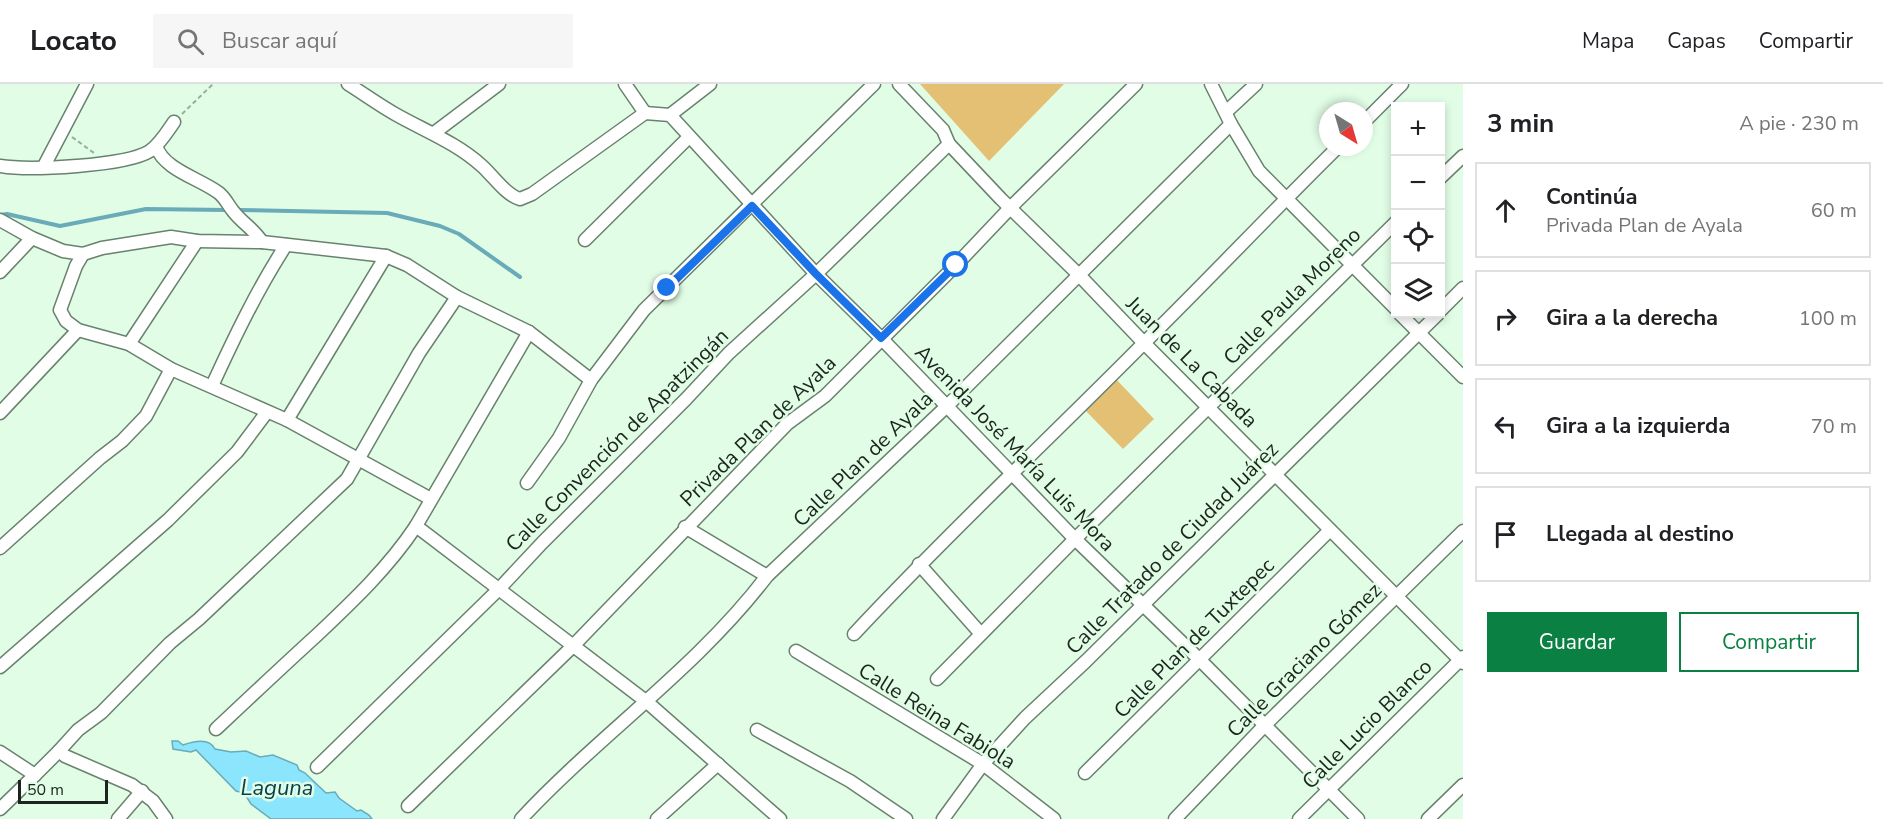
<!DOCTYPE html>
<html lang="es">
<head>
<meta charset="utf-8">
<style>
  :root { --surface:#fff; --page:#f6f6f6; --text:#202124; --muted:#757577; --line:#e0e0e0; --accent:#0b8043 }
  body { margin:0; font-family:"Nunito Sans",sans-serif; background:var(--page); color:var(--text) }
  .controls { position:absolute; right:18px; top:18px; display:grid; overflow:hidden; border-radius:0px; box-shadow:0 3px 9px #0003 }
  .controls button { width:54px; height:54px; display:grid; place-items:center; padding:0; border:0; border-bottom:2px solid var(--line); background:var(--surface); color:var(--text); font:30px sans-serif }
  .compass { position:absolute; left:1319px; top:18px; width:54px; height:54px; border-radius:50%; background:var(--surface); box-shadow:0 3px 9px #0003; rotate:143deg }
  .scale { position:absolute; left:18px; bottom:15px; width:90px; box-sizing:border-box; padding-left:6px; border:3px solid #1b251d; border-top:0; font-size:16px; line-height:21px; white-space:nowrap; color:#1b251d; -webkit-text-stroke:4px #e1fde6; paint-order:stroke }
  .stop { position:absolute; width:18px; height:18px; margin:-14px; border:4px solid #1a73e8; border-radius:50%; background:#fff }
  .stop.end { background:#1a73e8; border-color:#fff; box-shadow:0 2px 6px #0008 }
  .list { margin:0; padding:0; list-style:none }
  h2 { display:flex; justify-content:space-between; align-items:center; height:78px; margin:0; padding:0 24px; font-size:26px }
  h2 small { font-size:20px; font-weight:400; color:var(--muted) }
  .list li { display:grid; grid-template-columns:39px 1fr auto; gap:18px; align-items:center; box-sizing:border-box; height:96px; margin:0 12px 12px; padding:0 12px; border:2px solid var(--line); border-radius:0px }
  .list b { display:block; font-size:22px; white-space:nowrap }
  .list p { margin:0; font-size:20px; white-space:nowrap; color:var(--muted) }
  .list em { font-size:20px; font-style:normal; color:var(--muted) }
  .actions { display:flex; gap:12px; padding:18px 24px }
  .actions a { flex:1; padding:14px 0; border:2px solid var(--accent); border-radius:0px; text-align:center; font-size:21px; color:var(--accent) }
  .actions .main { background:var(--accent); color:#fff }
  .icon { flex:none; width:33px; height:33px; fill:none; stroke:currentColor; stroke-width:2; stroke-linecap:round; stroke-linejoin:round }
  .map { position:relative; flex:none; width:1463px; height:735px; overflow:hidden }
  header { display:flex; align-items:center; gap:36px; box-sizing:border-box; height:84px; padding:0 30px; background:var(--surface); border-bottom:2px solid var(--line) }
  header strong { font-size:28px }
  nav { display:flex; gap:33px; margin-inline-start:auto; font-size:21px }
  .search { width:420px; height:54px; background:var(--page); display:flex; align-items:center; gap:15px; box-sizing:border-box; padding:0 21px; border-radius:0px; color:var(--muted); font-size:22px }
  main { display:flex }
  aside { flex:1; background:var(--surface) }
  .map>svg:first-child { display:block }
</style>
</head>
<body>
<header>
<strong>Locato</strong>
<div class="search"><svg class="icon" aria-label="search" viewBox="0 0 24 24"><circle cx="10" cy="10" r="6"/><path d="M15 15l6 6"/></svg>Buscar aquí</div>
<nav><a>Mapa</a><a>Capas</a><a>Compartir</a></nav>
</header>
<main>
<div class="map">
<svg width="1463" height="735" viewBox="0 0 1463 735">
  <rect width="100%" height="100%" fill="#e1fde6"/>
  <g fill="#e3c074">
    <path d="M920 0H1064L989 77Z"/>
    <path d="M1113 292 1154 335 1123 365 1082 323Z"/>
  </g>
  <path fill="#8be5fc" stroke="#69abb9" stroke-width="1.5" d="M172 657H178L183 661C194 657 209 653 215 665L231 668 246 667 260 673 273 671 297 681 299 686 305 689 326 709 335 708 339 714 357 727 361 726 369 731 372 735H271L251 720 244 709 236 707 196 666 191 668 173 665Z"/>
  <g fill="none" stroke-linecap="round" stroke-linejoin="round">
    <g stroke="#69abb9" stroke-width="4">
      <path d="M238 126 387 129 440 142 459 150 520 193"/>
      <path d="M0 131 7 130 60 142 146 125 227 126"/>
    </g>
    <defs>
      <g id="minor">
        <path d="M348 0C364 10 379 21 395 30 425 47 457 59 482 82 494 93 506 111 520 115L532 110 645 29"/>
        <path d="M625 0 645 29"/>
        <path d="M899 0 943 46 949 60 1001 115 1079 191 1144 259 1463 579"/>
        <path d="M1211 0 1231 40 1259 87 1396 225"/>
        <path d="M1226 28 1256 0"/>
        <path d="M645 29 670 31 816 190 881 254 1075 455 1201 577 1358 735"/>
        <path d="M670 31 710 0"/>
        <path d="M1364 38 1402 0"/>
        <path d="M434 49 499 0"/>
        <path d="M156 62C164 86 199 94 219 109 226 115 228 121 233 127 242 139 253 144 262 158"/>
        <path d="M0 82C29 87 126 82 150 67 160 60 167 48 174 38"/>
        <path d="M44 82 87 0"/>
        <path d="M1440 94 1463 72"/>
        <path d="M0 136 32 154 63 167 83 170 102 164 171 153 197 157 262 158 386 172 407 181 457 213 529 248 591 296"/>
        <path d="M585 156 689 53"/>
        <path d="M83 170 76 182 60 226 66 237 78 246 129 260 171 285 287 336 431 415"/>
        <path d="M0 188 32 154"/>
        <path d="M1440 227 1463 204"/>
        <path d="M1400 230 1463 293"/>
        <path d="M129 260 197 157"/>
        <path d="M212 302C234 254 257 206 286 161"/>
        <path d="M0 329 78 246"/>
        <path d="M287 336 386 172"/>
        <path d="M527 399 559 354 591 296 644 226 874 0"/>
        <path d="M416 442 647 618 780 735"/>
        <path d="M685 443 767 492"/>
        <path d="M0 464 100 374 122 357 146 332 171 285"/>
        <path d="M919 480 981 550"/>
        <path d="M854 550C947 450 1047 357 1143 260 1209 195 1272 128 1338 63"/>
        <path d="M796 567 983 680 1054 735"/>
        <path d="M0 583 168 436 237 368 267 328"/>
        <path d="M937 595 1075 455 1396 138"/>
        <path d="M216 645C249 614 283 582 317 551 353 517 388 484 416 442L529 248"/>
        <path d="M757 646 850 697 906 735"/>
        <path d="M0 668 35 691 59 667"/>
        <path d="M317 683 499 505 542 459 686 315 729 269 816 190 949 60"/>
        <path d="M1085 689 1330 446"/>
        <path d="M408 722 572 563 787 340 825 312 956 181 1011 123 1136 0"/>
        <path d="M0 725 35 691"/>
        <path d="M118 735 142 707"/>
        <path d="M166 735 153 717 132 701 65 672 59 667 78 646 101 629 170 559 199 535 347 395 419 269 457 213"/>
        <path d="M521 735C599 651 697 584 767 492L947 322 1231 40"/>
        <path d="M657 735 718 680"/>
        <path d="M943 735 983 680 1025 634 1086 577 1438 230"/>
        <path d="M1175 735 1265 641 1463 447"/>
        <path d="M1299 735 1463 573"/>
        <path d="M1428 735 1463 701"/>
      </g>
    </defs>
    <use href="#minor" stroke="#69826e" stroke-width="15"/>
    <g stroke="#98ae9c" stroke-width="2" stroke-dasharray="4.5 3" stroke-linecap="butt">
      <path d="M182 30 213 0"/>
      <path d="M72 53 94 69"/>
    </g>
    <use href="#minor" stroke="#fff" stroke-width="12"/>
  </g>
  <g fill="none" stroke-linecap="round" stroke-linejoin="round">
    <path stroke="#1a73e8" stroke-width="8" d="M667 204 752 122 816 190 881 254 956 181"/>
  </g>
  <g text-anchor="middle" dominant-baseline="central" stroke-width="5" stroke-linejoin="round" paint-order="stroke">
    <g font-size="21" fill="#1b251d" stroke="#e1fde6">
      <text transform="translate(1292 212) rotate(-45)">Calle Paula Moreno</text>
      <text transform="translate(1192 278) rotate(45)">Juan de La Cabada</text>
      <text transform="translate(758 347) rotate(-44)">Privada Plan de Ayala</text>
      <text transform="translate(617 356) rotate(-45)">Calle Convención de Apatzingán</text>
      <text transform="translate(1015 364) rotate(46)">Avenida José María Luis Mora</text>
      <text transform="translate(863 375) rotate(-44)">Calle Plan de Ayala</text>
      <text transform="translate(1172 464) rotate(-45)">Calle Tratado de Ciudad Juárez</text>
      <text transform="translate(1194 554) rotate(-45)">Calle Plan de Tuxtepec</text>
      <text transform="translate(1304 576) rotate(-45)">Calle Graciano Gómez</text>
      <text transform="translate(937 632) rotate(32)">Calle Reina Fabiola</text>
      <text transform="translate(1367 640) rotate(-45)">Calle Lucio Blanco</text>
    </g>
    <g font-size="22" font-style="italic" fill="#08414d" stroke="#e1fde6">
      <text x="277" y="704">Laguna</text>
    </g>
  </g>
</svg>
<div class="controls">
<button>+</button>
<button>−</button>
<button><svg class="icon" aria-label="locate" viewBox="0 0 24 24"><circle cx="12" cy="12" r="6"/><path d="M12 2v4M12 18v4M2 12h4M18 12h4"/></svg></button>
<button><svg class="icon" aria-label="layers" viewBox="0 0 24 24"><path d="M12 4l9 5-9 5-9-5zM3 14l9 5 9-5"/></svg></button>
</div>
<svg class="compass" viewBox="-18 -18 36 36"><path d="M0-13l5 13h-10z" fill="#e53935"/><path d="M0 13l5-13h-10z" fill="#757577"/></svg>
<div class="scale">50 m</div>
<div class="stop" style="left:956px;top:181px"></div>
<div class="stop end" style="left:667px;top:204px"></div>
</div>
<aside>
<h2>3 min<small>A pie · 230 m</small></h2>
<ul class="list">
<li><svg class="icon" aria-label="ahead" viewBox="0 0 24 24"><path d="M12 20V5M6 11l6-6 6 6"/></svg><div><b>Continúa</b><p>Privada Plan de Ayala</p></div><em>60 m</em></li>
<li><svg class="icon" aria-label="right" viewBox="0 0 24 24"><path d="M7 20v-9h11M14 6l5 5-5 5"/></svg><div><b>Gira a la derecha</b></div><em>100 m</em></li>
<li><svg class="icon" aria-label="left" viewBox="0 0 24 24"><path d="M17 20v-9H6M10 6l-5 5 5 5"/></svg><div><b>Gira a la izquierda</b></div><em>70 m</em></li>
<li><svg class="icon" aria-label="arrive" viewBox="0 0 24 24"><path d="M6 21V4h12l-3 4 3 4H6"/></svg><div><b>Llegada al destino</b></div></li>
</ul>
<div class="actions"><a class="main">Guardar</a><a>Compartir</a></div>
</aside>
</main>
</body>
</html>
